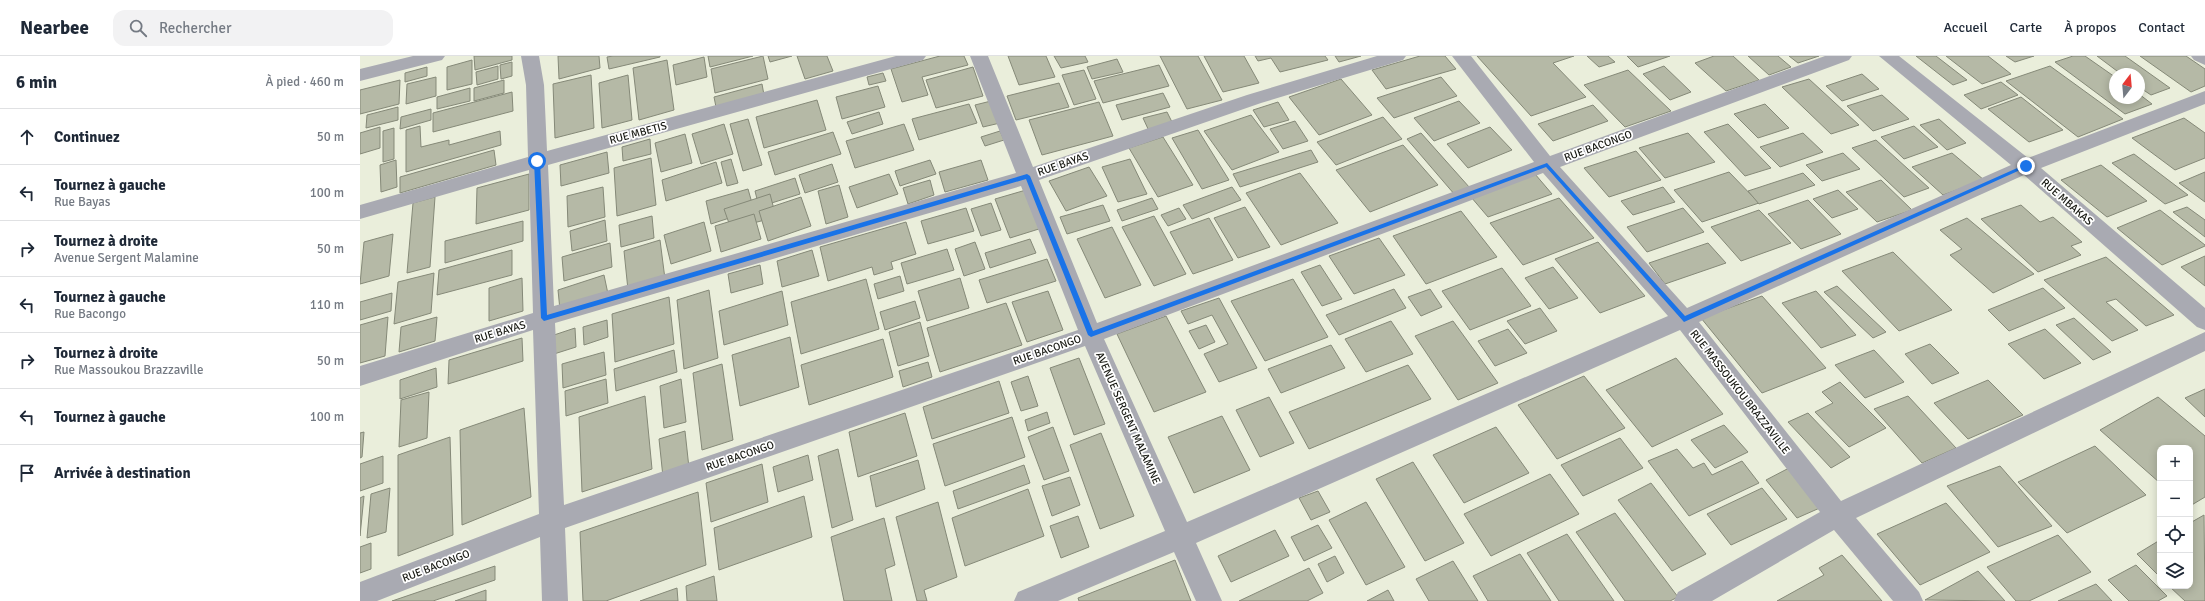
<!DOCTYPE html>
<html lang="fr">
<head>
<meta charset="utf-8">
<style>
  :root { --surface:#fff; --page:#f2f2f3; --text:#1f2937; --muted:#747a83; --line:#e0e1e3 }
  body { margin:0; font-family:Signika,sans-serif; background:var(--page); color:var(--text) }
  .controls { position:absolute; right:12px; bottom:12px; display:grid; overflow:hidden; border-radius:8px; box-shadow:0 2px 10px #0003 }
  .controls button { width:36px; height:36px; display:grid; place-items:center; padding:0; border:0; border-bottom:1px solid var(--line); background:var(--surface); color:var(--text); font:20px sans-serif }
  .compass { position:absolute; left:1749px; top:12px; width:36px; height:36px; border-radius:50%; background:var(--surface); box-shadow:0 2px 10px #0003; rotate:16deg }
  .stop { position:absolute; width:12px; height:12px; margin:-9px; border:3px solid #1a73e8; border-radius:50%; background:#fff }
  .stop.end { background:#1a73e8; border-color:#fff; box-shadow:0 1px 4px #0008 }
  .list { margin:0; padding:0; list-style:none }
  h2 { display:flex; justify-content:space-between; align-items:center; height:52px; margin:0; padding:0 16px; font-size:17px }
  h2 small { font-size:13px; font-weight:400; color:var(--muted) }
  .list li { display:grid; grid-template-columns:26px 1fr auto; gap:12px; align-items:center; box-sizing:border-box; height:56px; padding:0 16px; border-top:1px solid var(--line) }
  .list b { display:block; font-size:15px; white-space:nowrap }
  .list p { margin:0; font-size:13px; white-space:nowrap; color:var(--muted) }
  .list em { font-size:13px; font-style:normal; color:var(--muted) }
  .icon { flex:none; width:22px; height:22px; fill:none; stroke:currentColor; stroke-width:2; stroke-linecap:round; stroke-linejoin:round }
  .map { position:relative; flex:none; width:1845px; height:545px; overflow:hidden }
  header { display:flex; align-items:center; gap:24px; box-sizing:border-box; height:56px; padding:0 20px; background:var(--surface); border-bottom:1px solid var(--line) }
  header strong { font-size:19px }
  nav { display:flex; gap:22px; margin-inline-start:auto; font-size:14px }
  .search { width:280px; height:36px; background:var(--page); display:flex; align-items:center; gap:10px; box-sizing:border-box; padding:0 14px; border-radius:12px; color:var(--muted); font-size:15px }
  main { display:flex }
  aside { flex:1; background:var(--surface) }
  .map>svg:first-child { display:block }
</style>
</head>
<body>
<header>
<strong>Nearbee</strong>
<div class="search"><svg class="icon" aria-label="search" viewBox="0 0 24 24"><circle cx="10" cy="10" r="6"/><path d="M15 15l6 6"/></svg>Rechercher</div>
<nav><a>Accueil</a><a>Carte</a><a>À propos</a><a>Contact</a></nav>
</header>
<main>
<aside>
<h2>6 min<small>À pied · 460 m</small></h2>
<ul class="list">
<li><svg class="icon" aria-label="ahead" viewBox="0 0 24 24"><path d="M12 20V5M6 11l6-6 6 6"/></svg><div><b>Continuez</b></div><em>50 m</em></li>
<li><svg class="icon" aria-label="left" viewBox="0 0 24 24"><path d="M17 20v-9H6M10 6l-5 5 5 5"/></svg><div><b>Tournez à gauche</b><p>Rue Bayas</p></div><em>100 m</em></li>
<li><svg class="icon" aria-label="right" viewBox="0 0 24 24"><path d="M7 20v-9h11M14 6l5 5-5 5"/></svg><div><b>Tournez à droite</b><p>Avenue Sergent Malamine</p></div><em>50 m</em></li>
<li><svg class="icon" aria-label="left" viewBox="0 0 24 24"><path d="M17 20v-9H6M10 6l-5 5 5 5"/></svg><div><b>Tournez à gauche</b><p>Rue Bacongo</p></div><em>110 m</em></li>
<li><svg class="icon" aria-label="right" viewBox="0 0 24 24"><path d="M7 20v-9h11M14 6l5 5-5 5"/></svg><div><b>Tournez à droite</b><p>Rue Massoukou Brazzaville</p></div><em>50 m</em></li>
<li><svg class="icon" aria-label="left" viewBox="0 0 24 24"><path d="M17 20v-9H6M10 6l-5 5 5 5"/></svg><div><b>Tournez à gauche</b></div><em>100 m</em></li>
<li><svg class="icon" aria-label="arrive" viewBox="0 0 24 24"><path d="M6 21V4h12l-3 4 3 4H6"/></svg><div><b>Arrivée à destination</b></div></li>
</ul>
</aside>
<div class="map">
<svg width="1845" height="545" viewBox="0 0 1845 545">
  <rect width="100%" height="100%" fill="#eaeedb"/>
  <g fill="#b5b9a6" stroke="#858978">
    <path d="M114 0H152V4L115 14Z"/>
    <path d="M198 0H239L240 12 199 23Z"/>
    <path d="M253 0H300V1L249 13 247 1Z"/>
    <path d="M348 0H393L350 11Z"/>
    <path d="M403 0 408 23 355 37 351 13Z"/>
    <path d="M408 0H432L410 6Z"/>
    <path d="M437 0H467L473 15 445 23Z"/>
    <path d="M580 0H604L608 9 562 21 568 39 542 46 531 13Z"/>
    <path d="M648 0H686L695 21 659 29Z"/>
    <path d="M694 0H725L728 6 701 12Z"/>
    <path d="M800 0H838L862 44 827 53Z"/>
    <path d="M844 0H884L899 27 863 36Z"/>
    <path d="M895 0H965L968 4 920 16 911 2 898 5Z"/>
    <path d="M975 0H1001L979 6Z"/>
    <path d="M1060 0H1085L1096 13 1026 33 1012 14Z"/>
    <path d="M1117 0H1214L1193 7 1226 41 1171 60Z"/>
    <path d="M1227 0H1248L1255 6 1239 11Z"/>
    <path d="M1267 0H1310L1278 11Z"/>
    <path d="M1354 0H1373L1399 24 1366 35 1335 7Z"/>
    <path d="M1388 0H1418L1431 11 1409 19Z"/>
    <path d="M1429 0H1459L1438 7Z"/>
    <path d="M1556 0H1576L1607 24 1593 29Z"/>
    <path d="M1586 0H1628L1651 18 1622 28Z"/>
    <path d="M1646 0H1674L1655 6Z"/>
    <path d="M1713 0H1725L1755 21V42H1779V38L1792 48 1765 58 1695 6Z"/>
    <path d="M1737 0H1765L1810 32 1791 39 1779 31V18H1761Z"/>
    <path d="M1780 0H1826L1845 13V30L1831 36Z"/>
    <path d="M344 1 347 21 316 29 313 9Z"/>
    <path d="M757 3 763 16 732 23 727 11Z"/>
    <path d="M112 4V28L87 34V11Z"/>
    <path d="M307 4 314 54 279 64 273 12Z"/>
    <path d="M152 6V20L141 23 140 9Z"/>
    <path d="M799 9 809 30 743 47 734 25Z"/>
    <path d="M138 10V23L117 29 116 16Z"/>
    <path d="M1304 10 1331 36 1310 44 1283 18Z"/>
    <path d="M1690 10 1763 63 1718 81 1646 25Z"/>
    <path d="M67 11V20L45 26V17Z"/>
    <path d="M613 11 623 40 576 52 566 24Z"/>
    <path d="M724 14 736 43 714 49 702 19Z"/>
    <path d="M1268 14 1311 55 1265 71 1224 29Z"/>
    <path d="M523 17 526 25 509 29 507 21Z"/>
    <path d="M1502 18 1519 33 1482 45 1466 30Z"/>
    <path d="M231 19 234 72 195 82 193 28Z"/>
    <path d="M268 19 272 64 242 72 239 27Z"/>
    <path d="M76 21V40L46 48 47 28Z"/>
    <path d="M1081 21 1097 40 1034 62 1017 42Z"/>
    <path d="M981 23 1012 59 959 79 929 41Z"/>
    <path d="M1449 23 1499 69 1471 78 1422 31Z"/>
    <path d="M40 24 39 48 0 58V34Z"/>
    <path d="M144 24V37L114 45V32Z"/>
    <path d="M1641 26 1658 39 1621 53 1604 39Z"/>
    <path d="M699 27 709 51 656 64 647 40Z"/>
    <path d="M402 28 404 39 356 51 354 41Z"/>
    <path d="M518 30 525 51 482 63 476 41Z"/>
    <path d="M110 32V45L77 53V41Z"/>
    <path d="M152 36 153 55 73 76V57Z"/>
    <path d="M803 37 810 51 762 64 756 49Z"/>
    <path d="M1522 39 1549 63 1513 75 1487 50Z"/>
    <path d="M1661 41 1703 74 1669 86 1628 53Z"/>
    <path d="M457 44 466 74 404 92 396 61Z"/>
    <path d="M631 45 640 67 623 71 615 49Z"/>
    <path d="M1099 45 1120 67 1074 85 1054 62Z"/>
    <path d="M739 46 753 80 682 99 669 64Z"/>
    <path d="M918 46 929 64 904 71 893 54Z"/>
    <path d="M609 48 617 67 559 84 552 63Z"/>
    <path d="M1405 48 1429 72 1398 82 1374 58Z"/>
    <path d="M1233 49 1248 65 1193 85 1178 68Z"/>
    <path d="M38 51V64L6 72 7 59Z"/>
    <path d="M71 53V64L40 73 41 61Z"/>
    <path d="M519 56 523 68 492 78 487 66Z"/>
    <path d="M807 56 813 68 789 75 783 62Z"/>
    <path d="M891 59 919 96 872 114 844 75Z"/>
    <path d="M1023 61 1042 83 976 109 957 86Z"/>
    <path d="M1824 62 1845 77V102L1815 114 1772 82Z"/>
    <path d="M388 63 402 109 383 115 370 68Z"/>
    <path d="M1579 63 1606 87 1587 94 1560 69Z"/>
    <path d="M935 65 948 85 923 93 910 73Z"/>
    <path d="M364 68 373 98 341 108 332 78Z"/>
    <path d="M544 68 554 94 495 112 486 85Z"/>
    <path d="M1368 68 1411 112 1385 120 1344 76Z"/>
    <path d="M60 70 61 91 89 84V89L140 75 141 89 46 116V74Z"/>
    <path d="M1554 70 1578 91 1544 103 1521 81Z"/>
    <path d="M20 71V92L0 98V77Z"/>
    <path d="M1130 71 1152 94 1108 112 1087 88Z"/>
    <path d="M34 72V103L23 106V75Z"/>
    <path d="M838 74 869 124 842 133 812 82Z"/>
    <path d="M640 75 644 84 625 90 621 81Z"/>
    <path d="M473 76 481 98 415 119 408 96Z"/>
    <path d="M1061 77 1110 132 1095 139 1047 83Z"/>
    <path d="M1328 77 1355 106 1305 122 1279 92Z"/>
    <path d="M1443 77 1463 96 1420 111 1400 91Z"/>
    <path d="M325 78 332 107 301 116 295 87Z"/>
    <path d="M803 81 833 129 798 141 769 92Z"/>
    <path d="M290 83 291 98 263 105 262 91Z"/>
    <path d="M1516 84 1569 132 1544 141 1492 92Z"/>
    <path d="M1043 89 1078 129 1010 156 976 114Z"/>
    <path d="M134 94 136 109 40 137V121Z"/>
    <path d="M951 94 958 106 880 131 873 118Z"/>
    <path d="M1276 95 1301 124 1249 141 1224 112Z"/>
    <path d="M247 96 249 117 201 130 200 109Z"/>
    <path d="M1483 97 1500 113 1462 125 1446 109Z"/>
    <path d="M1592 97 1624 124 1583 139 1552 111Z"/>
    <path d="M1774 98 1828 139 1805 148 1752 107Z"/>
    <path d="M291 102 296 149 257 160 254 112Z"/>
    <path d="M371 103 378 127 367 130 361 106Z"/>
    <path d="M770 103 787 138 758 146 742 111Z"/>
    <path d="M36 104 37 131 21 136 20 109Z"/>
    <path d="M570 104 576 118 540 130 535 115Z"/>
    <path d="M621 104 628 124 585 136 579 116Z"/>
    <path d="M356 106 362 127 306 145 302 124Z"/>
    <path d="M472 108 478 126 445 137 439 119Z"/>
    <path d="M1741 109 1787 145 1747 161 1701 124Z"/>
    <path d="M729 111 747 140 706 155 689 125Z"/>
    <path d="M1369 116 1399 147 1342 166 1314 134Z"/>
    <path d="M1845 116V146L1819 127Z"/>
    <path d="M940 117 978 167 921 189 886 137Z"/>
    <path d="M1443 117 1455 129 1399 148 1388 135Z"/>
    <path d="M169 118V154L116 168 117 132Z"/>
    <path d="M529 118 538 138 497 152 489 131Z"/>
    <path d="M1175 118 1192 138 1128 161 1111 141Z"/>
    <path d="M435 122 440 138 399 151 395 135Z"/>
    <path d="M570 124 574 139 548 148 543 132Z"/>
    <path d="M1521 124 1552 154 1517 166 1486 136Z"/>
    <path d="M479 129 488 161 466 168 458 135Z"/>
    <path d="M243 131 245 161 208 171 207 140Z"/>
    <path d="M872 131 881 144 832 163 823 149Z"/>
    <path d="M1303 131 1315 146 1273 159 1261 145Z"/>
    <path d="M388 133 394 154 351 168 346 145Z"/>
    <path d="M666 134 682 172 650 182 635 143Z"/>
    <path d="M1478 134 1498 153 1472 162 1453 143Z"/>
    <path d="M410 138 416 161 371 173 364 153Z"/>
    <path d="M75 141 70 211 47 217 53 147Z"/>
    <path d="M441 141 451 170 408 185 399 155Z"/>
    <path d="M792 142 798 153 762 165 757 154Z"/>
    <path d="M1199 142 1234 182 1163 209 1130 167Z"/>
    <path d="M1448 144 1481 178 1441 193 1408 158Z"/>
    <path d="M631 147 641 174 621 180 611 153Z"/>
    <path d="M743 149 750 165 707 178 700 161Z"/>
    <path d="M1661 149 1680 166 1693 161 1722 186 1711 190 1721 199 1678 216 1621 163Z"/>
    <path d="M885 151 910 191 878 202 854 162Z"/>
    <path d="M1827 151 1845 164V181L1813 156Z"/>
    <path d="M606 152 614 175 568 188 561 165Z"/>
    <path d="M819 152 826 163 808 170 801 159Z"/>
    <path d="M1323 152 1344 176 1287 196 1267 171Z"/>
    <path d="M1399 154 1431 187 1381 205 1351 171Z"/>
    <path d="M1800 154 1845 189V190L1802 209 1757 172Z"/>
    <path d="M1101 155 1137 201 1066 228 1033 180Z"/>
    <path d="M394 158 401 183 361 196 355 170Z"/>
    <path d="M292 160 294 182 261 191 259 169Z"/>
    <path d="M794 160 826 218 794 230 762 171Z"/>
    <path d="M849 162 873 204 833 218 810 176Z"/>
    <path d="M1607 162 1674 218 1633 237 1590 199 1602 193 1580 174Z"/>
    <path d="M245 164 247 185 212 195 210 175Z"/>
    <path d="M163 165V185L85 207V185Z"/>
    <path d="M344 166 351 195 311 208 304 179Z"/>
    <path d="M546 166 556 198 531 206 533 213 514 219 512 211 468 225 460 191Z"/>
    <path d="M752 171 781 229 745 242 717 183Z"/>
    <path d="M33 178 29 220 0 228 4 186Z"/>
    <path d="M1019 182 1045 219 994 238 969 200Z"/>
    <path d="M670 183 676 197 630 212 625 197Z"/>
    <path d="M300 184 305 223 268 234 264 195Z"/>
    <path d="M615 186 625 213 604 220 595 193Z"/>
    <path d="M1238 186 1285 240 1240 257 1195 203Z"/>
    <path d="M250 187 252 211 204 225 202 201Z"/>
    <path d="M1348 187 1366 207 1305 228 1289 207Z"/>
    <path d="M587 193 594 214 547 228 541 207Z"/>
    <path d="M152 194V219L77 239 79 214Z"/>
    <path d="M452 194 459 220 422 231 417 205Z"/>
    <path d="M1533 196 1592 254 1539 275 1482 215Z"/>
    <path d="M1845 200V230L1821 211Z"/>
    <path d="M1746 201 1814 259 1786 270 1756 243 1746 246 1778 274 1752 285 1684 224Z"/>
    <path d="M687 203 696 225 627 247 619 224Z"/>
    <path d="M400 209 403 228 371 237 368 218Z"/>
    <path d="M960 209 982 243 962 250 941 216Z"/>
    <path d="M1193 211 1218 242 1189 253 1165 222Z"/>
    <path d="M1142 212 1171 250 1110 274 1082 235Z"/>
    <path d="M74 217 71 257 34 268 38 226Z"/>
    <path d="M244 219 248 238 200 254 198 234Z"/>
    <path d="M540 220 544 235 518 243 514 228Z"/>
    <path d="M162 222 163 255 129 265V232Z"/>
    <path d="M600 222 609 252 567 265 558 235Z"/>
    <path d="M506 223 519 273 441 298 431 246Z"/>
    <path d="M933 223 968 281 905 305 871 245Z"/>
    <path d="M1477 230 1526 276 1513 282 1464 236Z"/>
    <path d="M1683 232 1705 252 1649 275 1628 254Z"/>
    <path d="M1034 233 1046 252 979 279 966 259Z"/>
    <path d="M1070 233 1082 251 1061 260 1048 241Z"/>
    <path d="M349 234 358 302 324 313 317 244Z"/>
    <path d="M422 235 428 269 364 289 359 255Z"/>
    <path d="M688 235 703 274 667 286 652 246Z"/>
    <path d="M1456 235 1496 279 1461 292 1422 247Z"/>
    <path d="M32 237 31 255 0 264V246Z"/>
    <path d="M1402 240 1466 312 1402 337 1341 262Z"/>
    <path d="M309 241 314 288 255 306 252 258Z"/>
    <path d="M859 242 897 312 859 326 844 298 868 288 852 259 828 268 821 255Z"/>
    <path d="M555 245 560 262 525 274 520 256Z"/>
    <path d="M646 247 662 289 580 316 567 272Z"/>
    <path d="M1180 252 1197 275 1165 288 1147 265Z"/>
    <path d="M806 260 846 336 794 356 757 278Z"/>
    <path d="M28 261 25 300 0 307V269Z"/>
    <path d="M77 261 75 285 39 296 41 271Z"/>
    <path d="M1714 262 1751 296 1733 304 1696 269Z"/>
    <path d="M247 264 248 281 224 289 223 271Z"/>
    <path d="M1031 265 1053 298 1006 316 985 283Z"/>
    <path d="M1093 265 1138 327 1098 344 1055 280Z"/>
    <path d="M560 266 569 300 538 310 529 276Z"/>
    <path d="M846 269 855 286 839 293 829 275Z"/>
    <path d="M215 272 216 291 194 298V279Z"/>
    <path d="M1148 273 1167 297 1135 310 1118 285Z"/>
    <path d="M1685 273 1721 307 1684 323 1648 288Z"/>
    <path d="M430 281 439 331 380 350 372 299Z"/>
    <path d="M162 282 163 305 88 328 89 304Z"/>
    <path d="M523 283 533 321 449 349 441 309Z"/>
    <path d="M1570 288 1599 317 1572 328 1545 298Z"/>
    <path d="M971 289 985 312 921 337 908 313Z"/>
    <path d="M314 294 317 316 256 335 254 313Z"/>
    <path d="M1514 294 1544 326 1505 342 1475 309Z"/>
    <path d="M244 296 246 319 203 332 202 308Z"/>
    <path d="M719 302 745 368 714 379 690 312Z"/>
    <path d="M1316 302 1363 358 1292 391 1246 334Z"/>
    <path d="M568 306 572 321 543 331 539 315Z"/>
    <path d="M362 308 373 384 342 394 333 317Z"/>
    <path d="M1048 309 1071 343 949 393 929 356Z"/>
    <path d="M76 312 77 331 40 343V324Z"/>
    <path d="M668 320 678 350 661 355 651 326Z"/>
    <path d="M1224 320 1265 372 1197 403 1158 349Z"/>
    <path d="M246 323 248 347 206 360 205 335Z"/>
    <path d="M321 323 326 366 304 372 300 330Z"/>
    <path d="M1628 324 1663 359 1608 383 1574 347Z"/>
    <path d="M639 325 649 357 572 383 563 351Z"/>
    <path d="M1480 326 1526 372 1489 391 1455 356 1473 347 1462 336Z"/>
    <path d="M1845 333V361L1825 342Z"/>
    <path d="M69 336 67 382 39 391 41 344Z"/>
    <path d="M285 340 292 413 222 436 219 361Z"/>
    <path d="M1548 340 1596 392 1562 407 1514 353Z"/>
    <path d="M909 341 934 387 900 401 876 354Z"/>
    <path d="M1798 341 1845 380V441L1830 450V392H1800V427L1740 374Z"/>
    <path d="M164 352 171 441 102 469 100 374Z"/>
    <path d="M687 356 690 367 668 375 665 364Z"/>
    <path d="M545 357 557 400 498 421 489 376Z"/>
    <path d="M1448 357 1490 401 1471 412 1428 366Z"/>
    <path d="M862 360 890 414 834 437 808 381Z"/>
    <path d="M652 361 665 401 585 430 573 388Z"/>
    <path d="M1364 369 1388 396 1355 412 1331 384Z"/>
    <path d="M693 371 709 415 684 424 668 381Z"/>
    <path d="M1136 371 1169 417 1104 447 1073 399Z"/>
    <path d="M325 375 329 412 303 421 299 383Z"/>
    <path d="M4 376 2 401 0 402V377Z"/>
    <path d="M741 377 774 460 740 473 710 389Z"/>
    <path d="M90 381 93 479 38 500V399Z"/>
    <path d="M1260 382 1283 412 1223 440 1201 409Z"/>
    <path d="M1735 390 1786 439 1707 477 1658 426Z"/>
    <path d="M478 393 493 464 472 472 458 400Z"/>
    <path d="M1317 393 1333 412 1344 407 1352 419 1382 405 1399 427 1329 460 1288 405Z"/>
    <path d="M448 399 453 424 418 436 413 411Z"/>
    <path d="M23 400V427L0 435V408Z"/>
    <path d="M558 404 565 433 516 451 510 420Z"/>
    <path d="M1053 406 1104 487 1065 505 1016 423Z"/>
    <path d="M402 408 408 446 351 466 346 427Z"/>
    <path d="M664 409 670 427 598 453 593 435Z"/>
    <path d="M1640 410 1692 470 1638 491 1587 430Z"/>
    <path d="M1429 412 1462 451 1437 462 1406 424Z"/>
    <path d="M1190 418 1219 458 1131 500 1104 458Z"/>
    <path d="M710 421 720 449 692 460 682 430Z"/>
    <path d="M1291 427 1346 498 1312 515 1258 444Z"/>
    <path d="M30 432 26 476 7 482 11 438Z"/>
    <path d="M1402 432 1427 463 1371 489 1347 458Z"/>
    <path d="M668 433 684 480 605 510 592 462Z"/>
    <path d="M958 435 970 456 951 464 939 442Z"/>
    <path d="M338 436 346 509 246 545H223L220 476Z"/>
    <path d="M4 440 0 480V442Z"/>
    <path d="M444 440 452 481 359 514 354 472Z"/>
    <path d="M578 446 597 521 564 534 567 545H557L536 461Z"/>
    <path d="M1006 446 1045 511 1006 529 969 464Z"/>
    <path d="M1586 447 1630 496 1560 529 1517 478Z"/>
    <path d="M1255 457 1318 541 1310 545H1265L1216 476Z"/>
    <path d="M1844 459 1845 545H1825L1809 530H1830V467Z"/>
    <path d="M718 460 729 491 701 502 690 470Z"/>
    <path d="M524 462 535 509 525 513 532 545H484L471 481Z"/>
    <path d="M958 469 972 492 944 505 931 481Z"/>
    <path d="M915 474 929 500 871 526 858 500Z"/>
    <path d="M1207 478 1254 545H1199L1167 497Z"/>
    <path d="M1698 479 1731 516 1669 545H1656L1627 511Z"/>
    <path d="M1800 484V521L1777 498Z"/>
    <path d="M11 487V513L0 517V491Z"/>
    <path d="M1160 498 1191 545H1128L1113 520Z"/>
    <path d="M1482 499 1522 545H1417L1464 519 1459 512Z"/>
    <path d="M975 500 984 517 967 526 958 508Z"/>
    <path d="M815 504 831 545H719L718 542Z"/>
    <path d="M1093 505 1118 545H1069L1056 523Z"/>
    <path d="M1776 509 1807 540 1798 545H1769L1748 524Z"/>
    <path d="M135 510V524L73 545H32Z"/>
    <path d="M949 512 963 537 947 545H879Z"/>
    <path d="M1618 515 1645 545 1565 544Z"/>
    <path d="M354 520 357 545H327L326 530Z"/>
    <path d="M1736 528 1752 545H1698Z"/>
    <path d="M317 532 318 545H280Z"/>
    <path d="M126 534V545H95Z"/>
    <path d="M1028 534 1034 545H1007Z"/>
  </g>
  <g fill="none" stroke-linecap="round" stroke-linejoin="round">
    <g fill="#a9aab2" fill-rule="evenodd">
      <path d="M53 0H85L82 4 0 25V13Z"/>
      <path d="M161 0H179L184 29 187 95 536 0H566L563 4 188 109 194 250 656 117 610 0H628L673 111 887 39 1017 0H1046L1043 4 901 47 679 124 737 267 1174 106 1092 0H1111L1190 100 1465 0H1492L1489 4 1200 111 1327 252 1651 109 1519 0H1539L1668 102 1845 35V48L1681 112 1845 252V274L1837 271 1664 119 1339 266 1481 445 1845 276V295L1496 462 1559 536 1563 545H1533L1474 474 1352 545H1314L1318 536 1460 456 1320 274 836 487 862 545H836L814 496 698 545H654L658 536 805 475 725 290 205 472 208 545H182L180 481 17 545H0V526L179 458 173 274 0 330V310L173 257 169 114 0 163V149L168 101 166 29ZM1183 117 1308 260 827 466 744 283ZM661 130 718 274 204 449 195 267Z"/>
      <path d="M1831 0H1845V9L1834 4Z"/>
    </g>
  </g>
  <path fill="#1a73e8" d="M177 103 180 105 187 259 667 118 670 120 733 275 1187 107 1325 260 1664 109 1669 110 1324 266 1186 111 731 281 728 279 666 123 184 265 181 262 174 105Z"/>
  <g text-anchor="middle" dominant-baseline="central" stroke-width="3.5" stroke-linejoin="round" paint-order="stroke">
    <g font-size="11" fill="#181913" stroke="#fff">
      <text transform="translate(278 77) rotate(-15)">RUE MBETIS</text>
      <text transform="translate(1238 90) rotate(-20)">RUE BACONGO</text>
      <text transform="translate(703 108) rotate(-19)">RUE BAYAS</text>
      <text transform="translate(1707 146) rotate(41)">RUE MBAKAS</text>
      <text transform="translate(140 276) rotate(-17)">RUE BAYAS</text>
      <text transform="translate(687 294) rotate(-19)">RUE BACONGO</text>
      <text transform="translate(1380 336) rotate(52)">RUE MASSOUKOU BRAZZAVILLE</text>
      <text transform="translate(768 362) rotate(66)">AVENUE SERGENT MALAMINE</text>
      <text transform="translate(380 400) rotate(-19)">RUE BACONGO</text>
      <text transform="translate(76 510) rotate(-21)">RUE BACONGO</text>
    </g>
  </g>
</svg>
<div class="controls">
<button>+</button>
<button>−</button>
<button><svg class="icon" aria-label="locate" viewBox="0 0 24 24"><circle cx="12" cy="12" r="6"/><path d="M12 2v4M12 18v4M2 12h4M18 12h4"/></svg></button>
<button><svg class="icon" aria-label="layers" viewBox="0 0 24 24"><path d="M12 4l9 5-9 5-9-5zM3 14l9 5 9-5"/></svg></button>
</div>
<svg class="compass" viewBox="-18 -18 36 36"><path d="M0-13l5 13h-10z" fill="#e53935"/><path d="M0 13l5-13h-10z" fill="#747a83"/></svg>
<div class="stop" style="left:177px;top:105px"></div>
<div class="stop end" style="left:1666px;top:110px"></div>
</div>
</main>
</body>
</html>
